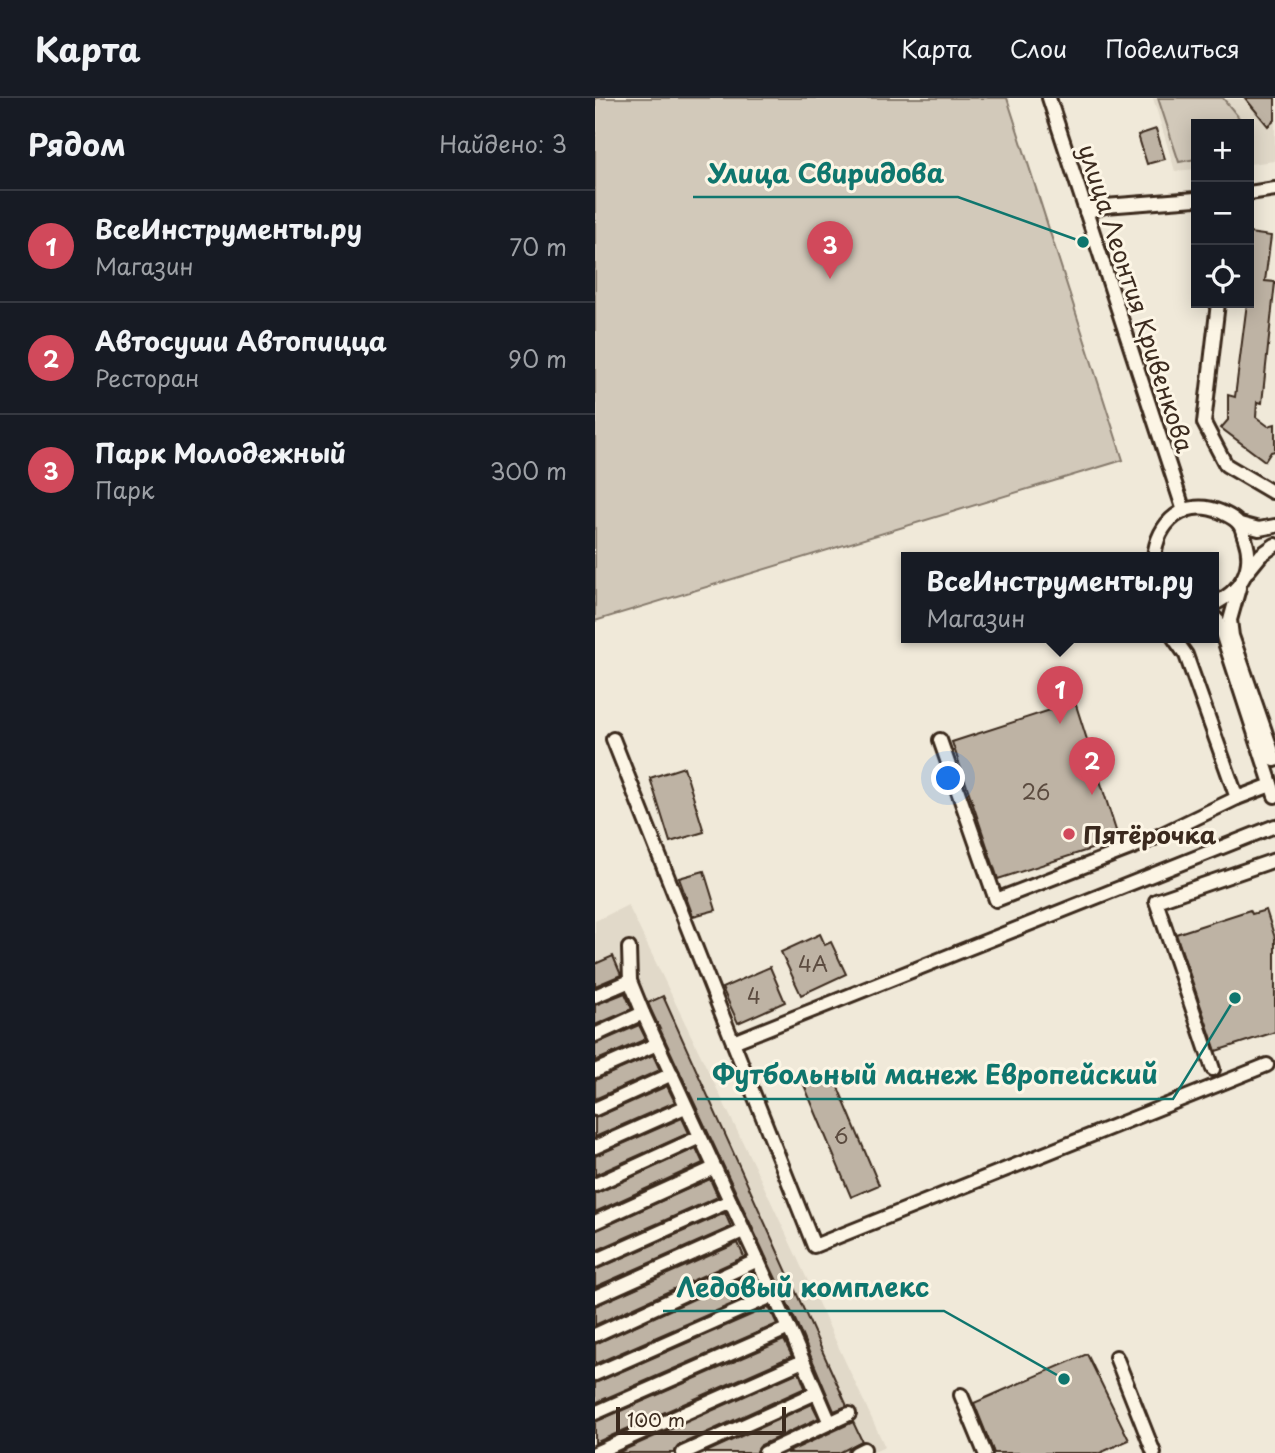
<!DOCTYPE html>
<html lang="ru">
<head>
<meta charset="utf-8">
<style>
  :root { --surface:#171b24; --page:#20242c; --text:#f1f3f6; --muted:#9ea1a6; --line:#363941; --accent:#d1495b }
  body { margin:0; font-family:"Playpen Sans",sans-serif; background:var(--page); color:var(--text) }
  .controls { position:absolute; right:21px; top:21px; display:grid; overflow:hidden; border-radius:0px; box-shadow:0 4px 18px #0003 }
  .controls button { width:63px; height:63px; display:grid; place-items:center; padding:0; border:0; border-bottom:2px solid var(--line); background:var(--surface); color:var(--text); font:35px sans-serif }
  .scale { position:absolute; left:21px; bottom:18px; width:170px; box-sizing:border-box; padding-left:7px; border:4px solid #3b2a1e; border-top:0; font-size:19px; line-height:24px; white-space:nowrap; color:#3b2a1e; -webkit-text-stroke:5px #fcf5e5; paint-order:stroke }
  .you { position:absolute; left:354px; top:681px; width:24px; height:24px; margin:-18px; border:5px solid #fff; border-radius:50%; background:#1a73e8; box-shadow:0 0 0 10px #1a73e833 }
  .badge { display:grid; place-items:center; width:46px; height:46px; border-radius:50%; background:var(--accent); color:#fff; font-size:23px; font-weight:700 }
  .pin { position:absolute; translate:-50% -58px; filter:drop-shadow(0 2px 4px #0008) }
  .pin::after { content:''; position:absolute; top:37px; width:24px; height:21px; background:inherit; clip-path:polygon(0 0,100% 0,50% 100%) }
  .popup { position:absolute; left:306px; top:454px; width:318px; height:91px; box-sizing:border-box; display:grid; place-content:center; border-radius:0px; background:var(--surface); filter:drop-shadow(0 2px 5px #0005); font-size:23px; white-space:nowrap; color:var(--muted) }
  .popup b { font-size:26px; color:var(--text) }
  .popup::after { content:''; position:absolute; left:50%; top:100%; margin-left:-14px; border:14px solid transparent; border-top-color:var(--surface) }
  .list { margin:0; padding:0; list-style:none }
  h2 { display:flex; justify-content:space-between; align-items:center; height:91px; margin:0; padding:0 28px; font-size:30px }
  h2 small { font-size:23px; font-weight:400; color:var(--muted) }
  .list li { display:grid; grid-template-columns:46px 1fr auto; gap:21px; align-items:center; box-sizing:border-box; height:112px; padding:0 28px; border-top:2px solid var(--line) }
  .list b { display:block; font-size:26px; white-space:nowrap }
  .list p { margin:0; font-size:23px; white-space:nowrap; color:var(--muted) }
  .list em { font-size:23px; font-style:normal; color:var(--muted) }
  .icon { flex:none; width:38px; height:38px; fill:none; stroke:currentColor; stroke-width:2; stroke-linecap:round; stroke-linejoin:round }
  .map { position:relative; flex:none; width:680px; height:1355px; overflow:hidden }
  header { display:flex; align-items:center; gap:42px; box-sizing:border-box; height:98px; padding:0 35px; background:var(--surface); border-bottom:2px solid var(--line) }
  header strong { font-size:33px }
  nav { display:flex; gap:38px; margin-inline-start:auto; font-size:24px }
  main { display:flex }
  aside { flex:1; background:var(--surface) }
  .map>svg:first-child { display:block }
</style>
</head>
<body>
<header>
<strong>Карта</strong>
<nav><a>Карта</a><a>Слои</a><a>Поделиться</a></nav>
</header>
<main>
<aside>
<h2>Рядом<small>Найдено: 3</small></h2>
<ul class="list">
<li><span class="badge">1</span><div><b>ВсеИнструменты.ру</b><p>Магазин</p></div><em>70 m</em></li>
<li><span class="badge">2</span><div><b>Автосуши Автопицца</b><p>Ресторан</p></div><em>90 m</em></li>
<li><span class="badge">3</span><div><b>Парк Молодежный</b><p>Парк</p></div><em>300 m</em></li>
</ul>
</aside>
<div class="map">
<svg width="680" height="1355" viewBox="0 0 680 1355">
  <rect width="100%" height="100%" fill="#f0e9d9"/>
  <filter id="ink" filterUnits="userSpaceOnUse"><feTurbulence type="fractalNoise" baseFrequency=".0143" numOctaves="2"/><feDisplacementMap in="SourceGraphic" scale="14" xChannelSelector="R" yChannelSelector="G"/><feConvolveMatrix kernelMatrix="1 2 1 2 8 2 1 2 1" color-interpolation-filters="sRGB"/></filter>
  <g filter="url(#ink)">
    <g fill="#e1d9c9">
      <path d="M558 0H680V63L654 66V26H601V71L580 73Z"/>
      <path d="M33 807 166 1082 290 1349 276 1355H0V823Z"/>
    </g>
    <g fill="#d2c9ba" stroke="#867a6c" stroke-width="2">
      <path d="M0 0H412L528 362 0 523Z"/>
      <path d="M563 0H628L649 26H601V61L584 64Z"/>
    </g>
    <g fill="#beb3a4" stroke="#3b2a1e" stroke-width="2">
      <path d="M650 0H680V22L673 28Z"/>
      <path d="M561 31 570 61 552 66 543 37Z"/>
      <path d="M654 135 676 138 670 183 680 184 667 305 662 304 661 319 673 328 680 326V353L676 354 670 363 626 330 633 322V297L640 299 652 205H654Z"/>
      <path d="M480 604 524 742 403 781 357 644Z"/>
      <path d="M89 669 109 734 75 744 55 680Z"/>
      <path d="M109 773 121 812 98 818 84 780Z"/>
      <path d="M655 812 657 816 671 812 680 840V934L621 953 581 836Z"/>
      <path d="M225 836 230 847 236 844 251 876 206 897 186 854Z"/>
      <path d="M18 858 26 877 0 888V866Z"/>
      <path d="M175 869 190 904 143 925 127 890Z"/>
      <path d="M30 895 37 911 0 927V907Z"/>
      <path d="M68 898 252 1308 239 1313 202 1226 56 912 53 905Z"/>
      <path d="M44 927 51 941 0 963V946Z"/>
      <path d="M58 957 65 972 0 1001V982Z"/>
      <path d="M237 975 284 1087 256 1099 209 987Z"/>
      <path d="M72 988 80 1004 0 1039V1020Z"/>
      <path d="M87 1020 94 1035 0 1077V1058Z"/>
      <path d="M101 1050 108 1065 0 1114V1096Z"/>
      <path d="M115 1081 123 1099 0 1153V1133Z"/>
      <path d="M130 1115 136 1129 0 1189V1172Z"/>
      <path d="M143 1145 149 1159 0 1227V1208Z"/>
      <path d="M158 1174 167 1193 0 1266V1246Z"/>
      <path d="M174 1209 182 1226 0 1305V1285Z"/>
      <path d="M189 1242 197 1258 0 1345V1324Z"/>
      <path d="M492 1256 534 1342 505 1355H399L379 1305Z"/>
      <path d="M204 1274 210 1290 84 1347 79 1355H22Z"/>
      <path d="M217 1306 224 1320 166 1347 161 1355H109Z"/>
      <path d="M258 1324 267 1343 244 1355H191Z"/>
    </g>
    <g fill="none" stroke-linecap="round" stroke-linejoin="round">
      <defs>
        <g id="minor">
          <path d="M454 0 589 413"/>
          <path d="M654 95 680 91"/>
          <path d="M491 114 510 108 601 101"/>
          <path d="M623 205 609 325 631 367 677 394 680 393"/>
          <path d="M645 426 664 431 680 428"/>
          <path d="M559 460C562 424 590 399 626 414 632 417 640 420 644 426 647 429 648 436 650 441 660 470 646 493 619 506"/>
          <path d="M653 473 666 457 680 447"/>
          <path d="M644 490 635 522 637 538 680 662"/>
          <path d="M619 519 623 523 680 698"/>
          <path d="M579 540 591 557 642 700 676 687"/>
          <path d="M18 641 138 944 680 728"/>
          <path d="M345 642 401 802 551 744 642 700"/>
          <path d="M34 850 35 883 48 915 194 1230 235 1325"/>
          <path d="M0 898 35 883"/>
          <path d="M0 937 48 915"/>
          <path d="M138 944 219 1148 672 967"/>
          <path d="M618 971 561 803 680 762"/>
          <path d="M0 973 62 946"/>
          <path d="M0 1011 77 976"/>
          <path d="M0 1049 90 1009"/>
          <path d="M0 1087 105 1039"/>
          <path d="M0 1124 119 1070"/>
          <path d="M0 1163 135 1103"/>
          <path d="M0 1199 148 1133"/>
          <path d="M0 1237 163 1162"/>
          <path d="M521 1259 559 1355"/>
          <path d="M0 1276 177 1198"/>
          <path d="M366 1297 390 1355"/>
          <path d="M0 1315 194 1230"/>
          <path d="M0 1355 208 1263"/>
          <path d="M88 1355 221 1295"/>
          <path d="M170 1355 254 1316"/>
          <path d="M261 1355 269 1351"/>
        </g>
      </defs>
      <use href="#minor" stroke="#3b2a1e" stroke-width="18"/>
      <use href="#minor" stroke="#fcf5e5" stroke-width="12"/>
    </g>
  </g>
  <circle fill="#d1495b" stroke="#fcf5e5" stroke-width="2.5" cx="474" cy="736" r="7"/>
  <g text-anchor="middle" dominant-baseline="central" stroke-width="6" stroke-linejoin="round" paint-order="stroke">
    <g font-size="21" fill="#5c4c40">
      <text x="441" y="693">26</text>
      <text x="218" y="865">4А</text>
      <text x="159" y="897">4</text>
      <text x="246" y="1037">6</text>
    </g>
    <g font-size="24" fill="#3b2a1e" stroke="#fcf5e5">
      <text transform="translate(542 200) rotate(72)">улица Леонтия Кривенкова</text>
    </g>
    <g font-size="24" font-weight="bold" fill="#3b2a1e" stroke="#fcf5e5" text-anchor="start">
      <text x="488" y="736">Пятёрочка</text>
    </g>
  </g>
  <path fill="none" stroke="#0f766e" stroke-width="2.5" d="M488 144L363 99H98M640 900L578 1001H102M469 1281L349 1213H68"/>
  <g fill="#0f766e" stroke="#fcf5e5" stroke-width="2.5">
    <circle cx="488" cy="144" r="7"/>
    <circle cx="640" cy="900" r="7"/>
    <circle cx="469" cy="1281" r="7"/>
  </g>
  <g font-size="26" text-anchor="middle" font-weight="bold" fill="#0f766e" stroke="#fcf5e5" stroke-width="6" stroke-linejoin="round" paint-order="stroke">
    <text x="231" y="85">Улица Свиридова</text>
    <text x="340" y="986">Футбольный манеж Европейский</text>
    <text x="208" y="1199">Ледовый комплекс</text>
  </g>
</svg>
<div class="controls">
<button>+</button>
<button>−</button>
<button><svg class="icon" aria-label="locate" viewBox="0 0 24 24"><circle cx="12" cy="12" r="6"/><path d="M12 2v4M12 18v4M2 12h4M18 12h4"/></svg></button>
</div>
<div class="scale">100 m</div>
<div class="you"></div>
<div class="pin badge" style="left:465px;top:626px">1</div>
<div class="popup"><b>ВсеИнструменты.ру</b>Магазин</div>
<div class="pin badge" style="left:497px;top:697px">2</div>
<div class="pin badge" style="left:235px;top:181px">3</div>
</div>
</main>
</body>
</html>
